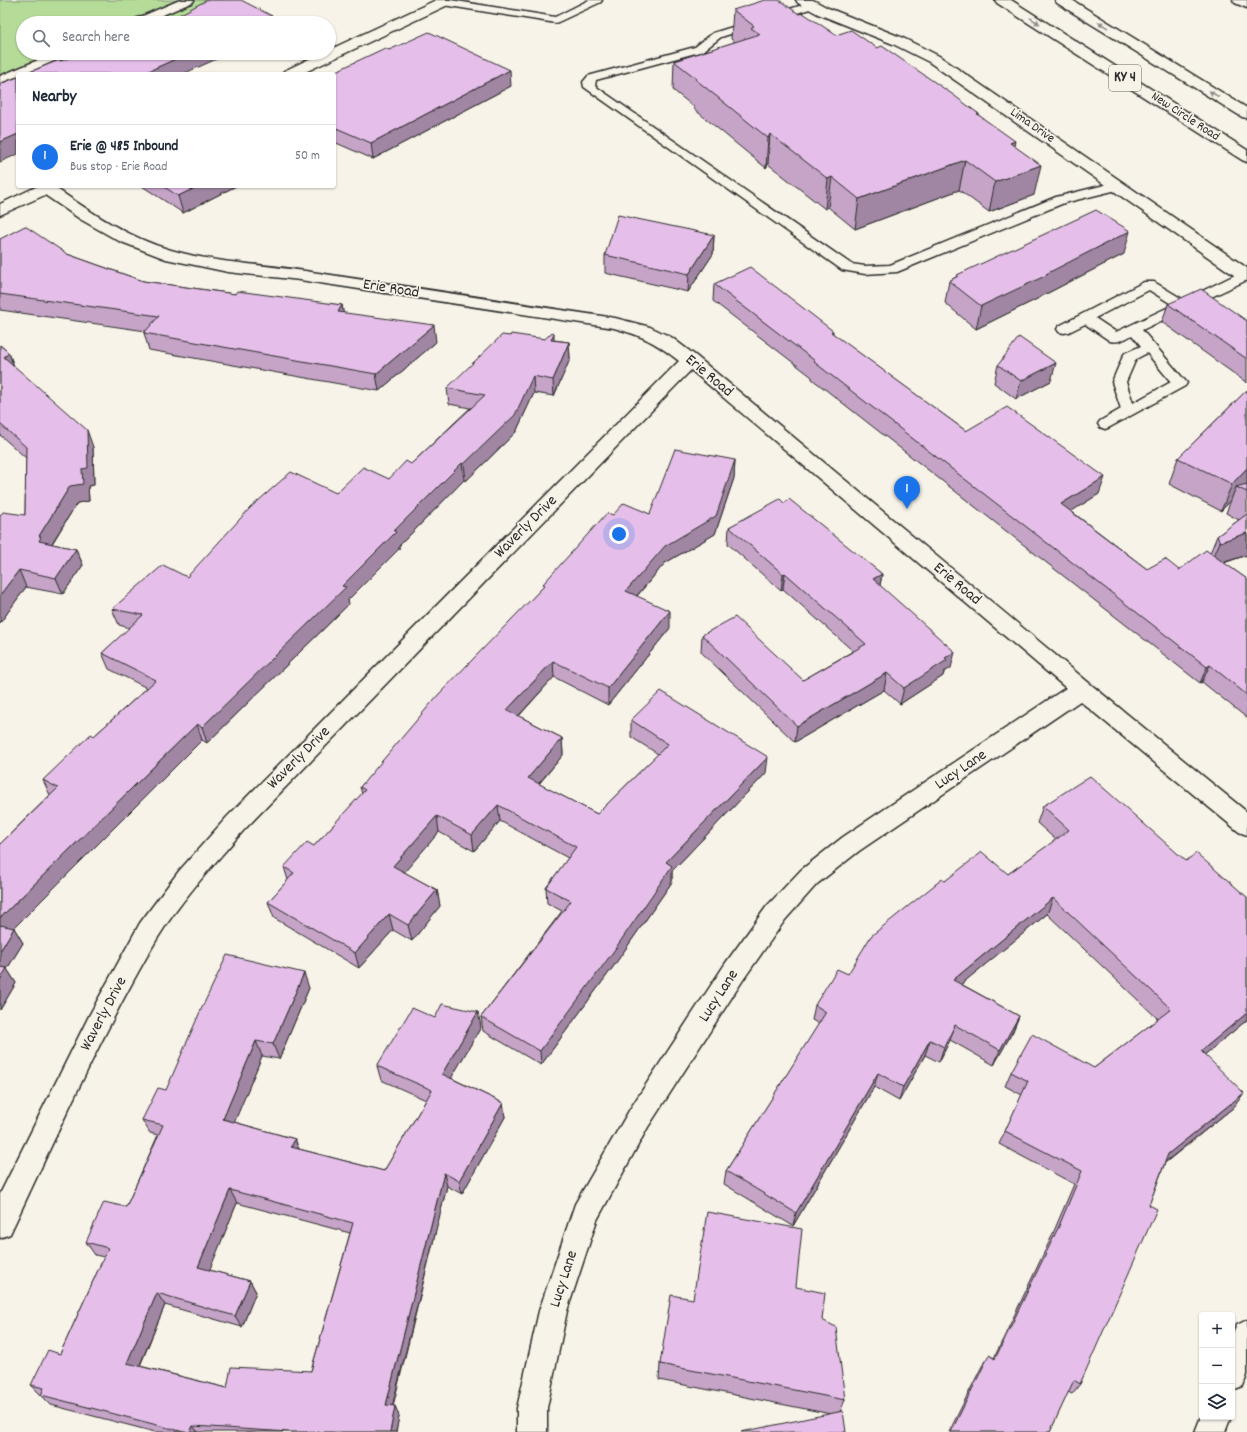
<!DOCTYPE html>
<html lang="en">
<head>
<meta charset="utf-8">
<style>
  :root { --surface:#fff; --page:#f6f6f7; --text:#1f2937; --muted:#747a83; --line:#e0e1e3; --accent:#1a73e8 }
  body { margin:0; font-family:Dekko,sans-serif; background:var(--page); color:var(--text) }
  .controls { position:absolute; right:12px; bottom:12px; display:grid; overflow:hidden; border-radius:4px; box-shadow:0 1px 3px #0004 }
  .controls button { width:36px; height:36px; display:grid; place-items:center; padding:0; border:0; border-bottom:1px solid var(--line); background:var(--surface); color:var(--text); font:20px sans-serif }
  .you { position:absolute; left:619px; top:534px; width:14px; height:14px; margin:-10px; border:3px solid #fff; border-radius:50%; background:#1a73e8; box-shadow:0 0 0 6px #1a73e833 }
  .badge { display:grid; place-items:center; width:26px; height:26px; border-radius:50%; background:var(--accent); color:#fff; font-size:13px; font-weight:700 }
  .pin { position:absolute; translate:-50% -33px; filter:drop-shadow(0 1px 2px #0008) }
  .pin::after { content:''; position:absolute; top:21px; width:14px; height:12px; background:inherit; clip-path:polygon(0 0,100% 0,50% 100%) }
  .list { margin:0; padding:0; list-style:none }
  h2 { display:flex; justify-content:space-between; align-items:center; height:52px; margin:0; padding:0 16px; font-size:17px }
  h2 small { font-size:13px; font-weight:400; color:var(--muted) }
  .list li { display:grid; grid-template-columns:26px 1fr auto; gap:12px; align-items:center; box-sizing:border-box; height:64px; padding:0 16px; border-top:1px solid var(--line) }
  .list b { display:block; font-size:15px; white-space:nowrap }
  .list p { margin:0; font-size:13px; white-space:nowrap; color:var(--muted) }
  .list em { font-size:13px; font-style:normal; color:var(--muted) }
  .icon { flex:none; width:22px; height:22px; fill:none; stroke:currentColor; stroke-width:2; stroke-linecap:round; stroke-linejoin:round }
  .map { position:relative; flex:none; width:1247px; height:1432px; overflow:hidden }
  .search { position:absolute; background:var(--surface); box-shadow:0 1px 3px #0004; left:16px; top:16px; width:320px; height:44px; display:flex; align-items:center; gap:10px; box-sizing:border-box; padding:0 14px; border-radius:22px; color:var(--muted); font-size:15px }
  .panel { position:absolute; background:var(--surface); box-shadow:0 1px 3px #0004; left:16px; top:72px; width:320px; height:116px; border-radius:4px }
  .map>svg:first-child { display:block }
</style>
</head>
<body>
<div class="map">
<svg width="1247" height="1432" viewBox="0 0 1247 1432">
  <rect width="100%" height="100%" fill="#f7f3e8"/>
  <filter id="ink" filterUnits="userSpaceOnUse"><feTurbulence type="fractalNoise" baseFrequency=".025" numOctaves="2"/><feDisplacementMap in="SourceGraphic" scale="8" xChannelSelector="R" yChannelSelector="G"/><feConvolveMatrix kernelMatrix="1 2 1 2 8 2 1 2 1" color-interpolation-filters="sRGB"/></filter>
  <g filter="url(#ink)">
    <path fill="#b4dc98" stroke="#708462" d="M0 0H225L172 23H23V53H102L52 74H18V89L0 96Z"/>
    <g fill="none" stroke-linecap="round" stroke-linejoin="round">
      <defs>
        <g id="lane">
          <path d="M180 0H194L193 2 144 23H130L131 21Z"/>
          <path d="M439 0H450L555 17 589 0H602L601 2 556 23 443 5 439 4 438 2Z"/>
          <path d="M812 2 816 3 817 5 816 7 721 37 703 51 596 80 595 86 851 264 865 266 890 265 1056 197 1117 182 1121 183 1123 186 1121 189 1064 203 897 272 865 274 842 270 584 87 583 82 588 76 695 47 713 33Z"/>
          <path d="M55 53H70L68 55 24 74H18V76L0 83V76Z"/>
          <path d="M1247 271V280L1142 330 1187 383 1185 386 1110 427 1105 429 1100 427 1098 424 1100 421 1121 409 1112 382 1123 356 1125 353 1141 346 1132 335C1125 339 1118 343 1110 341L1085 324 1069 332 1064 333 1059 332 1057 329 1059 326 1144 282H1154L1184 300 1241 272ZM1149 290 1173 305 1116 332 1095 318ZM1147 353 1171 382 1133 403 1126 382 1136 359Z"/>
        </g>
        <g id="street">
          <path d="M436 0H448L450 2 448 5 301 74H282L284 71 322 53H329V50Z"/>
          <path d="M796 0H813L828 8 903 38 939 56 1247 268V281L1241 280 929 62 893 44 818 14 798 3Z"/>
          <path d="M38 186H59L57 189C92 213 129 238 171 250 214 263 260 264 305 271 408 287 511 303 615 318L650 327 671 337 696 356 1089 683 1247 812V835L1239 832 1080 701 859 851 817 884 785 920 743 980 648 1127 597 1220 567 1311 547 1408V1432H517V1408L539 1311 575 1204 630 1109 725 964 767 906 801 870 843 837 1066 688 691 370 243 831C213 865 181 900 157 939 101 1034 57 1135 10 1234L0 1238V1194L90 1014 140 923 179 871 227 817 679 361C655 342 643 336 614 328L300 280 228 272 166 259 119 241 80 219 45 195 0 215V204Z"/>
          <path d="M1247 1320V1375L1243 1386 1232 1390V1336L1237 1325Z"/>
          <path d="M1202 1414V1417H1231L1225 1432H1195Z"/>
        </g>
        <path id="secondary" d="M1233 0H1247V8L1235 3Z"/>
        <g id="highway">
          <path d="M995 0H1011L1247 150V162L1242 160 997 3Z"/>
          <path d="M1055 0H1072L1247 108V118L1242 117 1057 3Z"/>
        </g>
      </defs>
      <use href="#lane" stroke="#2b2b2b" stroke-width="3"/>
      <use href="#street" stroke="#2b2b2b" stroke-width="3"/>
      <use href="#secondary" stroke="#2b2b2b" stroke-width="3"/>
      <use href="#highway" stroke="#2b2b2b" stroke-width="3"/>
      <use href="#lane" fill="#f7f3e8" fill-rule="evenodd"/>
      <use href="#street" fill="#f7f3e8" fill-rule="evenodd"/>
      <use href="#secondary" fill="#f7f3e8" fill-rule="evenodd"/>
      <use href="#highway" fill="#f7f3e8" fill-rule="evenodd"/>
    </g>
    <g fill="#c5a4c8" stroke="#2b2b2b" fill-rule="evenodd">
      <path d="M733 10 799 14 836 35 877 48 979 114V116L1014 146 1034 195 989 212 959 190 855 229 828 207 825 209 768 164 766 168 694 109V107L673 90 674 61 735 42 731 39Z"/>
      <path d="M389 50 511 86 373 159 334 142V74Z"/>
      <path d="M142 186H236L183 213Z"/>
      <path d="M714 235 713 254 688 292 605 273V255Z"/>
      <path d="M0 239 67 254 143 281 235 294 342 305 343 313 436 342 379 391 149 350 144 333 146 331 0 310Z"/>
      <path d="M1124 254 1042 296 1041 297 976 329 945 303 949 281 956 277 957 275Z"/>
      <path d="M714 284 833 331V334L966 431 1099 494 1071 511 1147 569 1179 570 1210 553 1217 536 1239 520 1226 513 1231 500 1221 511 1169 484 1178 458 1247 390V483L1246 484H1247V555L1224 563 1247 579V718L1202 682 1200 683 812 379V377L713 301Z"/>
      <path d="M1168 304 1247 321V383L1162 322Z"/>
      <path d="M510 336 554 340 569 342 570 359 554 396 534 393 516 432 466 481 464 480 399 546V549L348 600 349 604 207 743 202 740 14 928 23 943 7 969 16 983 0 1010V844L50 795 43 780 94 736 147 688 109 669 102 653 130 628 119 625 112 609 187 577 336 493 389 479 411 464 470 408 449 404 447 388Z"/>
      <path d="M0 345 9 353 14 366 93 447 94 485 88 486 89 501 77 503 52 544 76 549 83 565 63 594 26 587 0 623 25 515 26 458 0 435Z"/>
      <path d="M998 365 1051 381 1016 399 994 383Z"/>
      <path d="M735 460 734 478 715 534 665 563 637 596 670 628 608 705 554 677 519 716 562 738 563 755 539 784 597 814 658 754 631 737V720L766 773 672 871V882L613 967 541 1065 483 1031 481 1017 562 911 547 903 546 888 568 858 500 821 474 851 439 832 404 872 437 890 440 906 412 941 393 930 359 968 274 918 268 902 288 880 284 867 314 846 362 794 360 787 544 586 543 584 613 515 650 514Z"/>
      <path d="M784 503 882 574 880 585 951 668 944 672 943 676 900 704 884 690 795 742 701 652 702 635 803 680 853 651 783 589 781 591 728 544 729 527Z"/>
      <path d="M1043 806 1186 861 1247 897V1020L1204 1055 1234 1107 1165 1163 1080 1384 1072 1394 1068 1392 1050 1432H949L982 1366 989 1355 994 1358 1051 1238 1074 1184 999 1144 1022 1095 1005 1086 1011 1072 1094 1068 1158 1019 1047 914 961 984 1019 1016 1013 1031 994 1065 950 1040 939 1062 925 1055 899 1101 874 1087 793 1226 724 1184 726 1171 819 1024 812 1020 815 1005 848 974 945 881 1008 874 1056 840 1037 823Z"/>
      <path d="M309 988 279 1059 262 1056 234 1122 295 1139 299 1149 384 1171 426 1100 381 1080 377 1066 435 1018 481 1027 451 1078 503 1103 505 1117 462 1194 447 1186 393 1406H395L399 1416 396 1432H155L51 1405 31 1385 60 1354 104 1257 95 1255 86 1242 126 1207 158 1135 150 1133 142 1120 166 1090ZM237 1203 350 1233 311 1371 227 1388 140 1366 165 1305 242 1327 256 1292 250 1281 209 1270Z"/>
      <path d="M796 1287 822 1320 845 1400 840 1412 831 1414 659 1380 660 1364 693 1299Z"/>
    </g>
    <g fill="#a086a3" stroke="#2b2b2b">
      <path d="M272 16 273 23H257Z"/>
      <path d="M189 53H230L183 74H142Z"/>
      <path d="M510 70 511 86 373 159 371 143Z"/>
      <path d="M18 134V154L0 162V142Z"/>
      <path d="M770 134 768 164 766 168 768 138Z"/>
      <path d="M1015 141 1009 171 1010 143Z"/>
      <path d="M965 160 959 190 855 229 859 199Z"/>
      <path d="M1041 165 1034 195 989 212 995 182Z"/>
      <path d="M832 177 828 207 825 209 828 179Z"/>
      <path d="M199 186H236L183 213 178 196Z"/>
      <path d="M1130 231 1124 254 1042 296 1041 297 976 329 981 306Z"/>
      <path d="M714 235 713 254 688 292 689 274Z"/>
      <path d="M342 305 345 322 338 312Z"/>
      <path d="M434 325 436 342 379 391 376 374Z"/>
      <path d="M554 333V349L551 340Z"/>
      <path d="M569 342 570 359 554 396 553 380Z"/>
      <path d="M9 353 15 370 4 357Z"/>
      <path d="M1056 363 1051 381 1016 399 1021 381Z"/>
      <path d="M533 376 534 393 516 432 466 481 464 464Z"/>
      <path d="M87 430 93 447 94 485 88 486 89 501 77 503 47 551 39 541V536L70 486 82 469Z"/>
      <path d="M735 460 734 478 715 534 665 563 626 608V591Z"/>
      <path d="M462 463 464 480 399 546V549L348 600 349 604 207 743 202 727 342 586 394 531Z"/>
      <path d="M1247 468V483L1241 489 1236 487 1231 500 1221 511 1232 484Z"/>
      <path d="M1105 477 1099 494 1056 521 1061 504Z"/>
      <path d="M1247 533V555L1209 567 1220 542Z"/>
      <path d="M76 549 83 565 63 594 56 578Z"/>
      <path d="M19 570 26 587 0 623V595Z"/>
      <path d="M785 573 783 589 781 591 783 574Z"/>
      <path d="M882 574 879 591 873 579Z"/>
      <path d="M670 611V628L608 705V688Z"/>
      <path d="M955 652 951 668 944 672 943 676 900 704 904 688 945 658Z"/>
      <path d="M553 661 554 677 509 726 507 710Z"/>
      <path d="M1210 665 1202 682 1200 683 1207 667Z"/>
      <path d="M887 673 884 690 795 742 797 726Z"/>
      <path d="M197 724 202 740 4 938 0 932V918Z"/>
      <path d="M562 738 563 755 529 795 528 778Z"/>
      <path d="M768 757 766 773 672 871V882L613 967 541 1065 540 1051 666 862Z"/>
      <path d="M498 805 500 821 474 851 472 835Z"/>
      <path d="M437 816 439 832 396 882 393 866Z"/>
      <path d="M437 890 440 906 412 941 408 925Z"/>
      <path d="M1053 898 1047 914 948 995 953 980Z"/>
      <path d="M389 914 393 930 359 968 355 953Z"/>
      <path d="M14 928 23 943 7 969 16 983 0 1010V951Z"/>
      <path d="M304 973 309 988 279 1059 273 1044Z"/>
      <path d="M478 1012 481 1027 445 1089 442 1074Z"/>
      <path d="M1247 1013V1020L1191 1066 1201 1051Z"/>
      <path d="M1019 1016 1013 1031 994 1065 1000 1050Z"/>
      <path d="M955 1025 950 1040 939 1062 944 1047Z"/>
      <path d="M930 1040 925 1055 899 1101 903 1087Z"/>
      <path d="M256 1041 262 1056 230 1133 223 1119Z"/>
      <path d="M878 1073 874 1087 793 1226 796 1213Z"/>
      <path d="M1244 1093 1234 1107 1159 1167 1168 1154Z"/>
      <path d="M503 1103 505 1117 462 1194 459 1181Z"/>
      <path d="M295 1139 300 1153 291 1147Z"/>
      <path d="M444 1173 447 1186 390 1415 386 1405Z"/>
      <path d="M230 1190 237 1203 206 1279 198 1267Z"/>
      <path d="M250 1281 256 1292 242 1327 235 1316Z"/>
      <path d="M157 1293 165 1305 136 1374 127 1363Z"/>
      <path d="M395 1406 399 1416 396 1432H390Z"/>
      <path d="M193 1426 198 1432H190Z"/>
    </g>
    <g fill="#e5bfe9" stroke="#2b2b2b" fill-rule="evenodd">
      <path d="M207 0H241L272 16 257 23H164Z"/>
      <path d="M765 0H779L799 14 803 13 836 35 851 30 877 48 882 46 952 94 979 114H977L1015 141 1010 143 1041 165 995 182 965 160 859 199 832 177 828 179 770 134 768 138 695 79H697L674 61 760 34 751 28 754 26 733 10Z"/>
      <path d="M429 32 510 70 371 143 334 127V74H330L385 48 389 50Z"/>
      <path d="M80 53H189L142 74H25L59 60 61 61Z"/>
      <path d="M18 77V129H17L18 130V134L0 142V84Z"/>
      <path d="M163 186H199L178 196Z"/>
      <path d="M1096 210 1130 231 1046 274 1047 275 981 306 949 281 958 276 957 275Z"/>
      <path d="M618 215 714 235 689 274 605 255Z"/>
      <path d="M25 226 67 254 143 281 235 294 237 291 342 305 338 312 434 325 376 374 144 333 159 316 0 294V239Z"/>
      <path d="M750 267 833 331 831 332 966 431 1007 407 1105 477 1061 504 1147 569 1165 559 1179 570 1206 550 1247 579V695L1210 665 1207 667 814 362 815 361 714 284Z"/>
      <path d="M1201 289 1247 321V359L1168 304Z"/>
      <path d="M552 332 554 333 551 340 569 342 553 380 533 376 515 415 464 464 462 463 394 531 396 532 342 586 346 587 202 727 197 724 0 918V844L58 788 43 780 91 734 94 736 156 680 102 653 143 615 112 609 163 565 187 577 250 508 291 472 336 493 363 467 389 479 406 461 411 464 485 395 447 388 502 335 510 336 511 334 545 339Z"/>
      <path d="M1019 337 1056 363 1021 381 998 365Z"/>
      <path d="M0 345 9 353 4 357 87 430 88 468 82 469 83 484 70 486 39 536 41 537 39 541 76 549 56 578 19 570 0 595V515L3 512 25 515 26 447 0 424Z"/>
      <path d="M1247 390V468L1232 484 1178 458Z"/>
      <path d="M675 449 735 460 716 516 665 546 626 591 670 611 608 688 553 661 507 710 562 738 528 778 597 814 668 744 631 720 661 691 768 757 666 862 672 866 613 952 540 1051 481 1017 571 901 546 888 576 847 498 805 472 835 437 816 393 866 437 890 408 925 389 914 355 953 268 902 294 873 284 867 307 842 314 846 365 790 360 787 438 695 545 585 543 584 607 513 613 515 624 503 650 514Z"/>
      <path d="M1247 484V492L1236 487Z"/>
      <path d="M780 499 784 503 789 499 882 574 873 579 955 652 945 658 947 660 904 688 887 673 797 726 702 635 735 617 803 680 866 644 785 573 783 574 729 527Z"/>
      <path d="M1247 514V533L1220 542 1217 536Z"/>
      <path d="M1090 776 1186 861 1196 853 1247 897V1013L1201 1051 1244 1093 1168 1154 1149 1205 1157 1209 1080 1384 1074 1380 1050 1432H951L989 1355 995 1359 1059 1226 1082 1171 1005 1131 1028 1081 1011 1072 1032 1034 1094 1068 1171 1009 1053 898 953 980 1019 1016 1000 1050 955 1025 944 1047 930 1040 903 1087 878 1073 796 1213 726 1171 826 1012 815 1005 837 969 848 974 871 936 942 879 945 881 982 852 1008 874 1069 830 1043 806Z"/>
      <path d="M0 925 14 928 0 951Z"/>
      <path d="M227 955 304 973 273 1044 256 1041 223 1119 295 1139 291 1147 384 1171 432 1090 377 1066 412 1008 435 1018 442 1004 478 1012 442 1074 503 1103 459 1181 444 1173 386 1405 395 1406 390 1432H289L193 1426 190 1432H184L41 1395 44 1388 31 1385 48 1350 60 1354 108 1248 86 1242 104 1202 126 1207 163 1125 142 1120 158 1088 166 1090 199 1014ZM230 1190 353 1223 311 1371 231 1367 227 1388 127 1363 157 1293 235 1316 250 1281 198 1267Z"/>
      <path d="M0 967 7 968 0 980Z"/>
      <path d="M707 1212 802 1229 796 1287 825 1293 822 1320 836 1327 845 1400 660 1364 671 1295 693 1299Z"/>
      <path d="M843 1411 846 1432H741Z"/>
    </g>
    <defs><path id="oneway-solid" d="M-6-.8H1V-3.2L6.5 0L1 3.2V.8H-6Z"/></defs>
    <g fill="#918f8a">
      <use href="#oneway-solid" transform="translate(1035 21) rotate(33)"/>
      <use href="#oneway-solid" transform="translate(1103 25) rotate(-148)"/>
      <use href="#oneway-solid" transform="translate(1214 94) rotate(-148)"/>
    </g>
  </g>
  <g text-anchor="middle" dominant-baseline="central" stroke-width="3.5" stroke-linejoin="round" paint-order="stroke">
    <g font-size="13" fill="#2b2b2b" stroke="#f7f3e8">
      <text transform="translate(1185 117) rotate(33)">New Circle Road</text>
      <text transform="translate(1032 126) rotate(35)">Lima Drive</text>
    </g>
    <rect fill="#f7f3e8" stroke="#686764" stroke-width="1" x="1109" y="65" width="32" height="26" rx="3"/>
    <g font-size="15" font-weight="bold" fill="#2b2b2b">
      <text x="1125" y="78">KY 4</text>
    </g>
    <g font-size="16" fill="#2b2b2b" stroke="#f7f3e8">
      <text transform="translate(391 289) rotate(9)">Erie Road</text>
      <text transform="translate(709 376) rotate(40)">Erie Road</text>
      <text transform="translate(526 527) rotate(-45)">Waverly Drive</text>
      <text transform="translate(957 584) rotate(40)">Erie Road</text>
      <text transform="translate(299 758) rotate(-45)">Waverly Drive</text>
      <text transform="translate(961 770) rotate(-34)">Lucy Lane</text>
      <text transform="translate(719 996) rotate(-57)">Lucy Lane</text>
      <text transform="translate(104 1014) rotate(-62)">Waverly Drive</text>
      <text transform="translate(564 1279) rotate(-72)">Lucy Lane</text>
    </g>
  </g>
</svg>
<div class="controls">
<button>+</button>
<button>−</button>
<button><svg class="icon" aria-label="layers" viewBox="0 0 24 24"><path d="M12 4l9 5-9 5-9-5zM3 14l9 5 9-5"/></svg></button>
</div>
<div class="you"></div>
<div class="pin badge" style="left:907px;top:509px">1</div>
<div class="search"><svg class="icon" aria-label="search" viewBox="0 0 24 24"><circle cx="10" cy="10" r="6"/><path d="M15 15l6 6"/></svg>Search here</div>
<section class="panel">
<h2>Nearby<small></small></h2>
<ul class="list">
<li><span class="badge">1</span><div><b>Erie @ 485 Inbound</b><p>Bus stop · Erie Road</p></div><em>50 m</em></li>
</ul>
</section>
</div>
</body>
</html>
